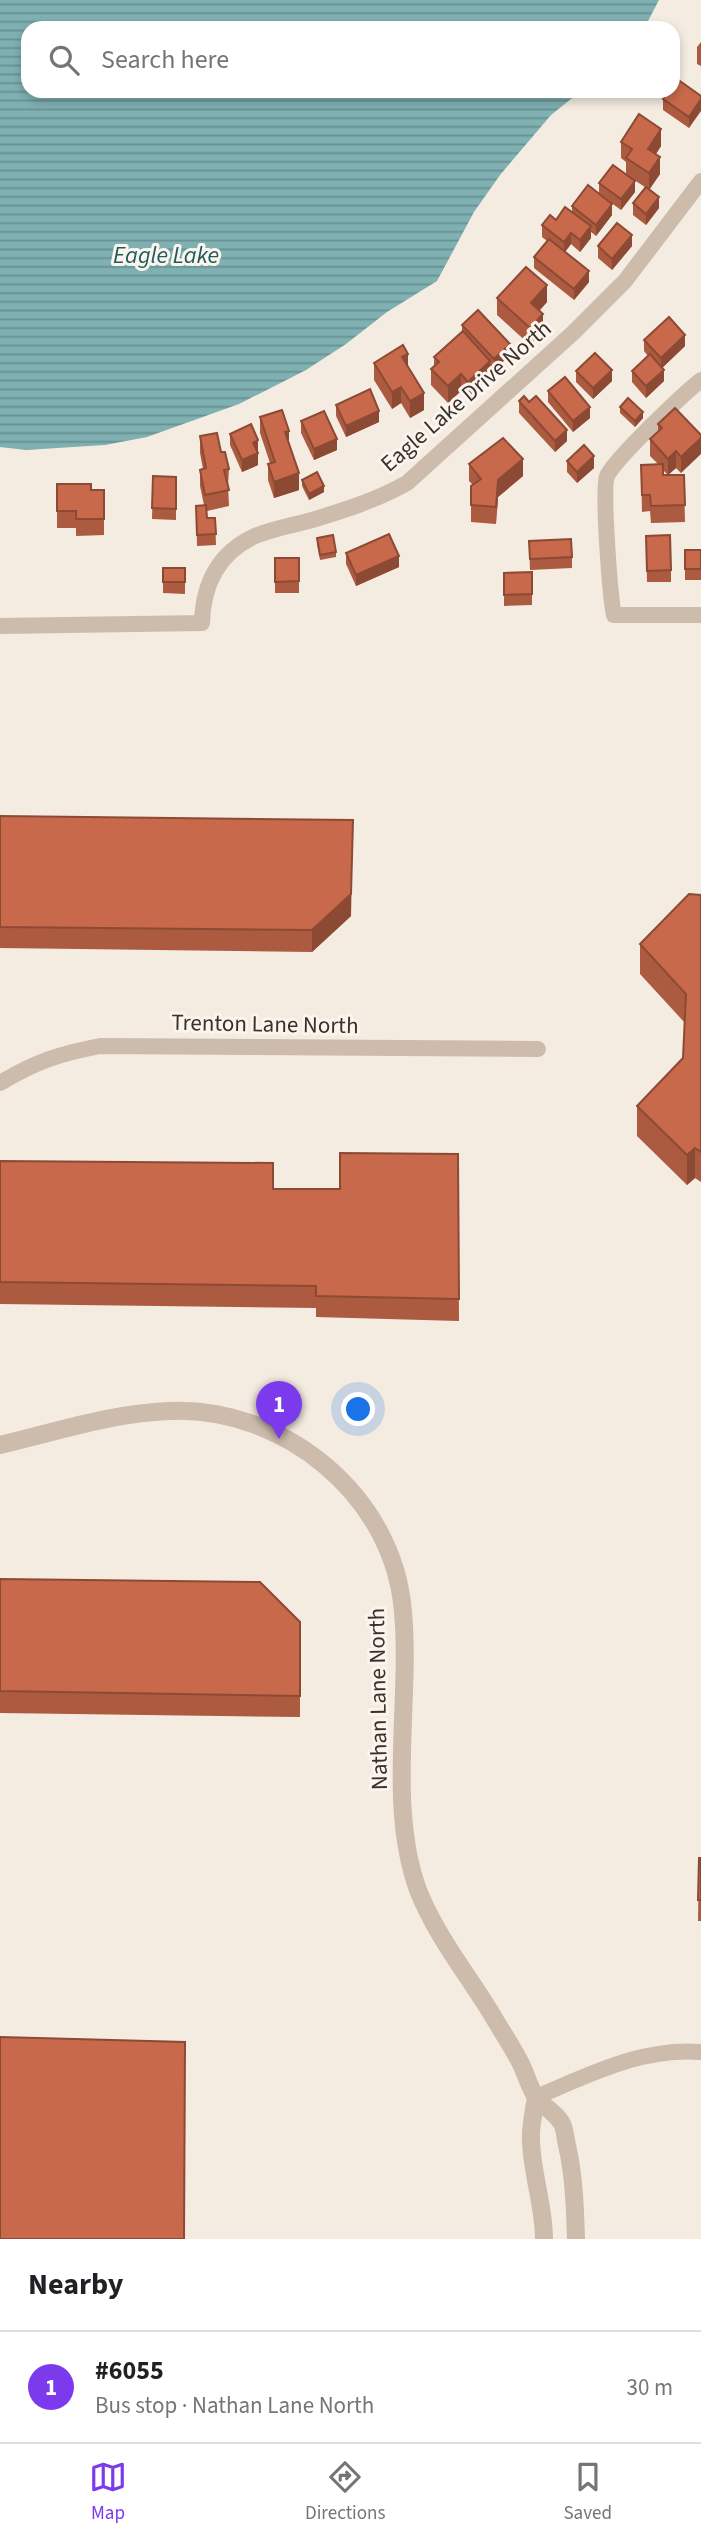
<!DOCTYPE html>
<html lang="en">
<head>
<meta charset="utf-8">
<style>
  :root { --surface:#fff; --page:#f2f2f2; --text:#202124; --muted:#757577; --line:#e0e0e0; --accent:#7c3aed }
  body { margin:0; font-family:"Source Sans 3",sans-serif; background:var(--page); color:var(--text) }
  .you { position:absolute; left:359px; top:1410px; width:24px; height:24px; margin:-18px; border:5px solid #fff; border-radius:50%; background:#1a73e8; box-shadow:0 0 0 10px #1a73e833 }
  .badge { display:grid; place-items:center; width:46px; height:46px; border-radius:50%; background:var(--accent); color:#fff; font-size:23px; font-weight:700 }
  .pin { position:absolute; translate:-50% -58px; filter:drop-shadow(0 2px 4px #0008) }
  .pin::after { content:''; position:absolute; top:37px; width:24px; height:21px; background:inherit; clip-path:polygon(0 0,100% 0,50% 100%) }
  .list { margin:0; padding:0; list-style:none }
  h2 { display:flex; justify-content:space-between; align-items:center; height:91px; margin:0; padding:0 28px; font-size:30px }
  h2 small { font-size:23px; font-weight:400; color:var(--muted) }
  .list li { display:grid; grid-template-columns:46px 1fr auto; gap:21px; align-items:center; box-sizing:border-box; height:112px; padding:0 28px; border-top:2px solid var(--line) }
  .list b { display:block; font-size:26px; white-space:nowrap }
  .list p { margin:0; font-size:23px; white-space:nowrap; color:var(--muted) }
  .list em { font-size:23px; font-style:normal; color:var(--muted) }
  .icon { flex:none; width:38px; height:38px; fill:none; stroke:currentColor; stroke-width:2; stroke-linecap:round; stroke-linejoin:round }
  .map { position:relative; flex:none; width:701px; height:2239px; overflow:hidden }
  .search { position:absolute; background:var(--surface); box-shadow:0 4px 10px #0003; left:21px; right:21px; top:21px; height:77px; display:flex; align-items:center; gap:18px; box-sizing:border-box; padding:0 24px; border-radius:21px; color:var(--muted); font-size:26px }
  .sheet { height:203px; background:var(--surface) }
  nav { display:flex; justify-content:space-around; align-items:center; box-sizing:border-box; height:98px; border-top:2px solid var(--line); background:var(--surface); font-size:19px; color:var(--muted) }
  nav a { display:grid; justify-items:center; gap:4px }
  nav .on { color:var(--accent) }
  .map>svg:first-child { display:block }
</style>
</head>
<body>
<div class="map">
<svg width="701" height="2239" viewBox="0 0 701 2239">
  <defs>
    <pattern id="water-rules" width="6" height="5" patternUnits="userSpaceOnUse" patternTransform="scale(1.75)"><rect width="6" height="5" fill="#7fb0b2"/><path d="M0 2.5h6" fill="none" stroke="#699091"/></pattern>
  </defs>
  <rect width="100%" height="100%" fill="#f4ebe1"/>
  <path fill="url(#water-rules)" d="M0 0H659L648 21 641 28H28V91H581L551 115 500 175 474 212 437 281 387 312 346 344 306 370 239 404 147 437 105 445 26 450 0 447Z"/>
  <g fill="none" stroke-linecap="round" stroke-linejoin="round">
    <g stroke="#cdbbac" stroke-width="16">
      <path d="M701 380C684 393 615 459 607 476 602 489 610 597 614 615H701"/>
      <path d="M0 626 202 623C203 585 218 553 255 536 272 529 294 525 312 520 345 510 377 500 407 483L574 332 625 281 701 181"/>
      <path d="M0 1083C37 1061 59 1054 100 1046L538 1049"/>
      <path d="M536 2097C589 2075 642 2047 701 2052"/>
    </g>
    <g stroke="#cdbbac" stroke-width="18">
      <path d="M0 1445C55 1432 112 1413 169 1411 283 1406 394 1495 403 1612 411 1701 387 1805 418 1890 436 1936 469 1976 494 2018 503 2033 513 2048 521 2064 526 2074 529 2087 536 2097 542 2106 555 2112 561 2122 565 2127 565 2138 567 2145 574 2176 575 2207 576 2239"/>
      <path d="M536 2097C534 2111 530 2127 531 2141 532 2174 544 2206 544 2239"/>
    </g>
  </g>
  <g fill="#ac5a40">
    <path d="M701 42V66L697 64V47Z"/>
    <path d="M701 96 689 128 663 110V99Z"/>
    <path d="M621 142 661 146 656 154 660 174 649 190 659 208 646 225 633 215V203L645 187 631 178 635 192 621 210 599 194V183L626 174V162L621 158Z"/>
    <path d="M572 206 612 215 596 236 591 232V238L580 252 571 244 565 252 589 282 574 300 534 268V257L547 241 542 237V225L572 212Z"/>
    <path d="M598 246H632L612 270 598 258Z"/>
    <path d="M497 298 547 302 539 311 543 331 530 345 497 315Z"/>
    <path d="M462 325 510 355 494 370 490 366V378L468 398 461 391 448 403 431 385V369L434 366V357L462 332Z"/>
    <path d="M644 340 685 346 662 368 664 381 646 398 632 382V371L648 356 644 351Z"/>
    <path d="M374 363 408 367 424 410 410 418 401 403 392 409 374 380Z"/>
    <path d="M576 371 612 381 593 399 576 382Z"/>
    <path d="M548 391 590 418 573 432 548 402Z"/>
    <path d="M519 401 567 441 555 452 519 413Z"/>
    <path d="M336 405 379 422 346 437 336 416Z"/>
    <path d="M620 407 643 418 635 427 620 413Z"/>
    <path d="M260 417 289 446 299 490 274 498 268 480V464L270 463 260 433Z"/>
    <path d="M301 421 337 450 314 460 301 433Z"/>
    <path d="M658 424 701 435 681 473 676 468 668 475 663 470V475H684L685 522 651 523 650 511 642 512 641 465 658 464 650 456V439L658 432Z"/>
    <path d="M230 434 258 452V465L242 472 230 445Z"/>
    <path d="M200 436 221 452 229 469 228 485 229 506 207 511V518H215L216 545 197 546 196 506 204 505 200 486V470L203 469 200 453Z"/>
    <path d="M567 461 594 468 577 483 567 472Z"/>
    <path d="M469 464 523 476 498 497 496 524 471 522V486L473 485 469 481Z"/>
    <path d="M153 476 176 477V520L152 519Z"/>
    <path d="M302 480 324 492 309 500 302 486Z"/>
    <path d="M57 484 91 490H104V535L76 536V528H57Z"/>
    <path d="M646 536 671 570V582H647Z"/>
    <path d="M317 538 336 552V557L320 560 317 544Z"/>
    <path d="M529 541 572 557V568L530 570Z"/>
    <rect x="685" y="550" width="16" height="30"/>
    <path d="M346 553 399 567 356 586 346 564Z"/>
    <rect x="275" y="558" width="24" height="35"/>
    <path d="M163 568H185V594L163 593Z"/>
    <path d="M504 573 532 594V605L504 606Z"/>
    <path d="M0 816 351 916 312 952 0 948Z"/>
    <path d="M701 895V1182L695 1178 687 1185 637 1136V1106L683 1058 685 1023 640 974V944Z"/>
    <path d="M458 1154 459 1321 316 1317V1308L0 1304V1161L273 1189H340Z"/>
    <path d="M0 1579 300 1622V1717L0 1713Z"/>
    <path d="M699 1858H701V1921H698Z"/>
  </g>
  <g fill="#8c4a34">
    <path d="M701 99V111L689 128V117Z"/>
    <path d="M661 129V146L648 166V149Z"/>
    <path d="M660 157V174L649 190V173Z"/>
    <path d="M635 181V192L621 210V199Z"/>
    <path d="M659 197V208L646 225V214Z"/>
    <path d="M612 204V215L596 236V225Z"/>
    <path d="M591 226V238L580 252V240Z"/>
    <path d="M571 233V244L564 253V242Z"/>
    <path d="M632 235V246L612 270V259Z"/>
    <path d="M589 271V282L574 300V289Z"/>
    <path d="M547 285V302L531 320V303Z"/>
    <path d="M543 314V331L530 345V328Z"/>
    <path d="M685 335V346L661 369V358Z"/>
    <path d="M510 344V355L494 370V359Z"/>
    <path d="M408 354V370L402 357Z"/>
    <path d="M490 361V378L468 398V382Z"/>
    <path d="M612 370V381L593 399V388Z"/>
    <path d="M664 370V381L646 398V386Z"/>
    <path d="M461 374V391L448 403V386Z"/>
    <path d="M401 387V403L392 409V392Z"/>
    <path d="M424 393V410L410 418V401Z"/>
    <path d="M590 407V418L573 432V421Z"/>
    <path d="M379 411V422L346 437V426Z"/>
    <path d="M643 412V418L635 427V421Z"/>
    <path d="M567 430V441L555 452V441Z"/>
    <path d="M289 431V447L285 432Z"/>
    <path d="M701 438V454L681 473V457Z"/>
    <path d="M337 439V450L314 460V449Z"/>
    <path d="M258 440V452L253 454V443Z"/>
    <path d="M676 451V468L668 475V459Z"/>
    <path d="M258 453V465L242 472V460Z"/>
    <path d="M594 456V468L577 483V472Z"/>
    <path d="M523 459V476L498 497 496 524 498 480Z"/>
    <path d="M299 473V490L274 498V482Z"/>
    <path d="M324 486V492L309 500V494Z"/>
    <path d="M399 556V567L356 586V575Z"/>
    <path d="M353 820 351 916 312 952V930Z"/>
    <path d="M695 1148V1178L687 1185V1155Z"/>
  </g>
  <g fill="#c8694b" stroke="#8c4a34" stroke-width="2">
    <path d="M677 79 701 96V99L689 117 663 99 668 91H673V84Z"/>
    <path d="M639 114 661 129 648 149 660 157 649 173 626 158 632 149 621 142Z"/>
    <path d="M613 165 635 181 621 199 599 183Z"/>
    <path d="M588 185 612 204 596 225 572 206Z"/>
    <path d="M646 187 659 197 646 214 633 203Z"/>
    <path d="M565 207 591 226 580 240 571 233 564 242 542 225 550 215 556 220Z"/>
    <path d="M617 223 632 235 612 259 598 246Z"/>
    <path d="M549 239 589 271 574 289 534 257Z"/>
    <path d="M526 267 547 285 531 303 543 314 530 328 497 298Z"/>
    <path d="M478 310 510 344 494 359 462 325Z"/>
    <path d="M669 317 685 335 661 358 644 340Z"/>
    <path d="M463 331 490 361 468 382 461 374 448 386 431 369 439 362 434 357Z"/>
    <path d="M403 345 408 354 402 357 424 393 410 401 401 387 392 392 374 363Z"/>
    <path d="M595 353 612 370 593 388 576 371Z"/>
    <path d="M650 354 664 370 646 386 632 371Z"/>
    <path d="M565 377 590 407 573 421 548 391Z"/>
    <path d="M370 389 379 411 346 426 336 405Z"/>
    <path d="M524 396 529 402 536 396 567 430 555 441 519 401Z"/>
    <path d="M628 398 643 412 635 421 620 407Z"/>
    <path d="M675 408 701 435V438L681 457 676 451 668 459 650 439 662 428 658 424Z"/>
    <path d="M282 410 289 431 285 432 299 473 274 482 268 464 275 462 260 417Z"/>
    <path d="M324 411 337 439 314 449 301 421Z"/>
    <path d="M251 424 258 440 253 443 258 453 242 460 230 434Z"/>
    <path d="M217 433 221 452H225L229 469 224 470 229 490 205 495 200 470 206 468 200 436Z"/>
    <path d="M503 438 523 459 498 480 496 507 471 505V486L481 479 469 464Z"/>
    <path d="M584 445 594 456 577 472 567 461Z"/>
    <path d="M663 464V475H684L685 505 651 506 650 495H642L641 465Z"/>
    <path d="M317 472 324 486 309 494 302 480Z"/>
    <path d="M153 476 176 477V509L152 508Z"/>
    <path d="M57 484H91V490H104V519H76V511H57Z"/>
    <path d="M206 505 207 518H215L216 534 197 535 196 506Z"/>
    <path d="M389 534 399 556 356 575 346 553Z"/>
    <path d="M333 535 336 552 320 555 317 538Z"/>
    <path d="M670 535 671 570 647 571 646 536Z"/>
    <path d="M571 539 572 557 530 559 529 541Z"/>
    <rect x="685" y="550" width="16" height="19"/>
    <path d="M275 558H299V581L275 582Z"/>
    <rect x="163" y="568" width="22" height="14"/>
    <path d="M532 572V594L504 595V573Z"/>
    <path d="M0 816 353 820 351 894 312 930 0 927Z"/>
    <path d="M689 894 701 895V1152L695 1148 687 1155 637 1106 683 1058 686 994 640 944Z"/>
    <path d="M340 1153 458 1154 459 1299 316 1296V1286L0 1282V1161L273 1163V1189H340Z"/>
    <path d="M0 1579 260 1582 300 1622V1696L0 1691Z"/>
    <path d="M699 1858H701V1900H698Z"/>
    <path d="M0 2037 185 2042 184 2239H0Z"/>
  </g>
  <g text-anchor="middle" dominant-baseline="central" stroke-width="6" stroke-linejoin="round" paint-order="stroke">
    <g font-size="23" fill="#3b302b" stroke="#fbf5ee">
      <text transform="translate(466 396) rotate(-41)">Eagle Lake Drive North</text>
      <text transform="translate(265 1024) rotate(1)">Trenton Lane North</text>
      <text transform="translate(378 1699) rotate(-91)">Nathan Lane North</text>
    </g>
    <g font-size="24" font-style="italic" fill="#1f5a5e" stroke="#fbf5ee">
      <text x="166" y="255">Eagle Lake</text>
    </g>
  </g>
</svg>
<div class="you"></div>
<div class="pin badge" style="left:279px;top:1439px">1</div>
<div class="search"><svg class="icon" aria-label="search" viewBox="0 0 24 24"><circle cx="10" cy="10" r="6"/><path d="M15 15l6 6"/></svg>Search here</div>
</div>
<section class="sheet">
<h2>Nearby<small></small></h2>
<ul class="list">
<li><span class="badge">1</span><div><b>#6055</b><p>Bus stop · Nathan Lane North</p></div><em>30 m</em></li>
</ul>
</section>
<nav>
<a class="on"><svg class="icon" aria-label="map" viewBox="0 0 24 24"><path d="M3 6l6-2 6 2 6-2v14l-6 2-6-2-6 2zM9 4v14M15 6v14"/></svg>Map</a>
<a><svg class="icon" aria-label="directions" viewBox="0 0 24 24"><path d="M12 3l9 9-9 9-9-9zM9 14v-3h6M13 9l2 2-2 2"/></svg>Directions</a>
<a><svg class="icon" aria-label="saved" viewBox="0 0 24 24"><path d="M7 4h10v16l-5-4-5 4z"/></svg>Saved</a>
</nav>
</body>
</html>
